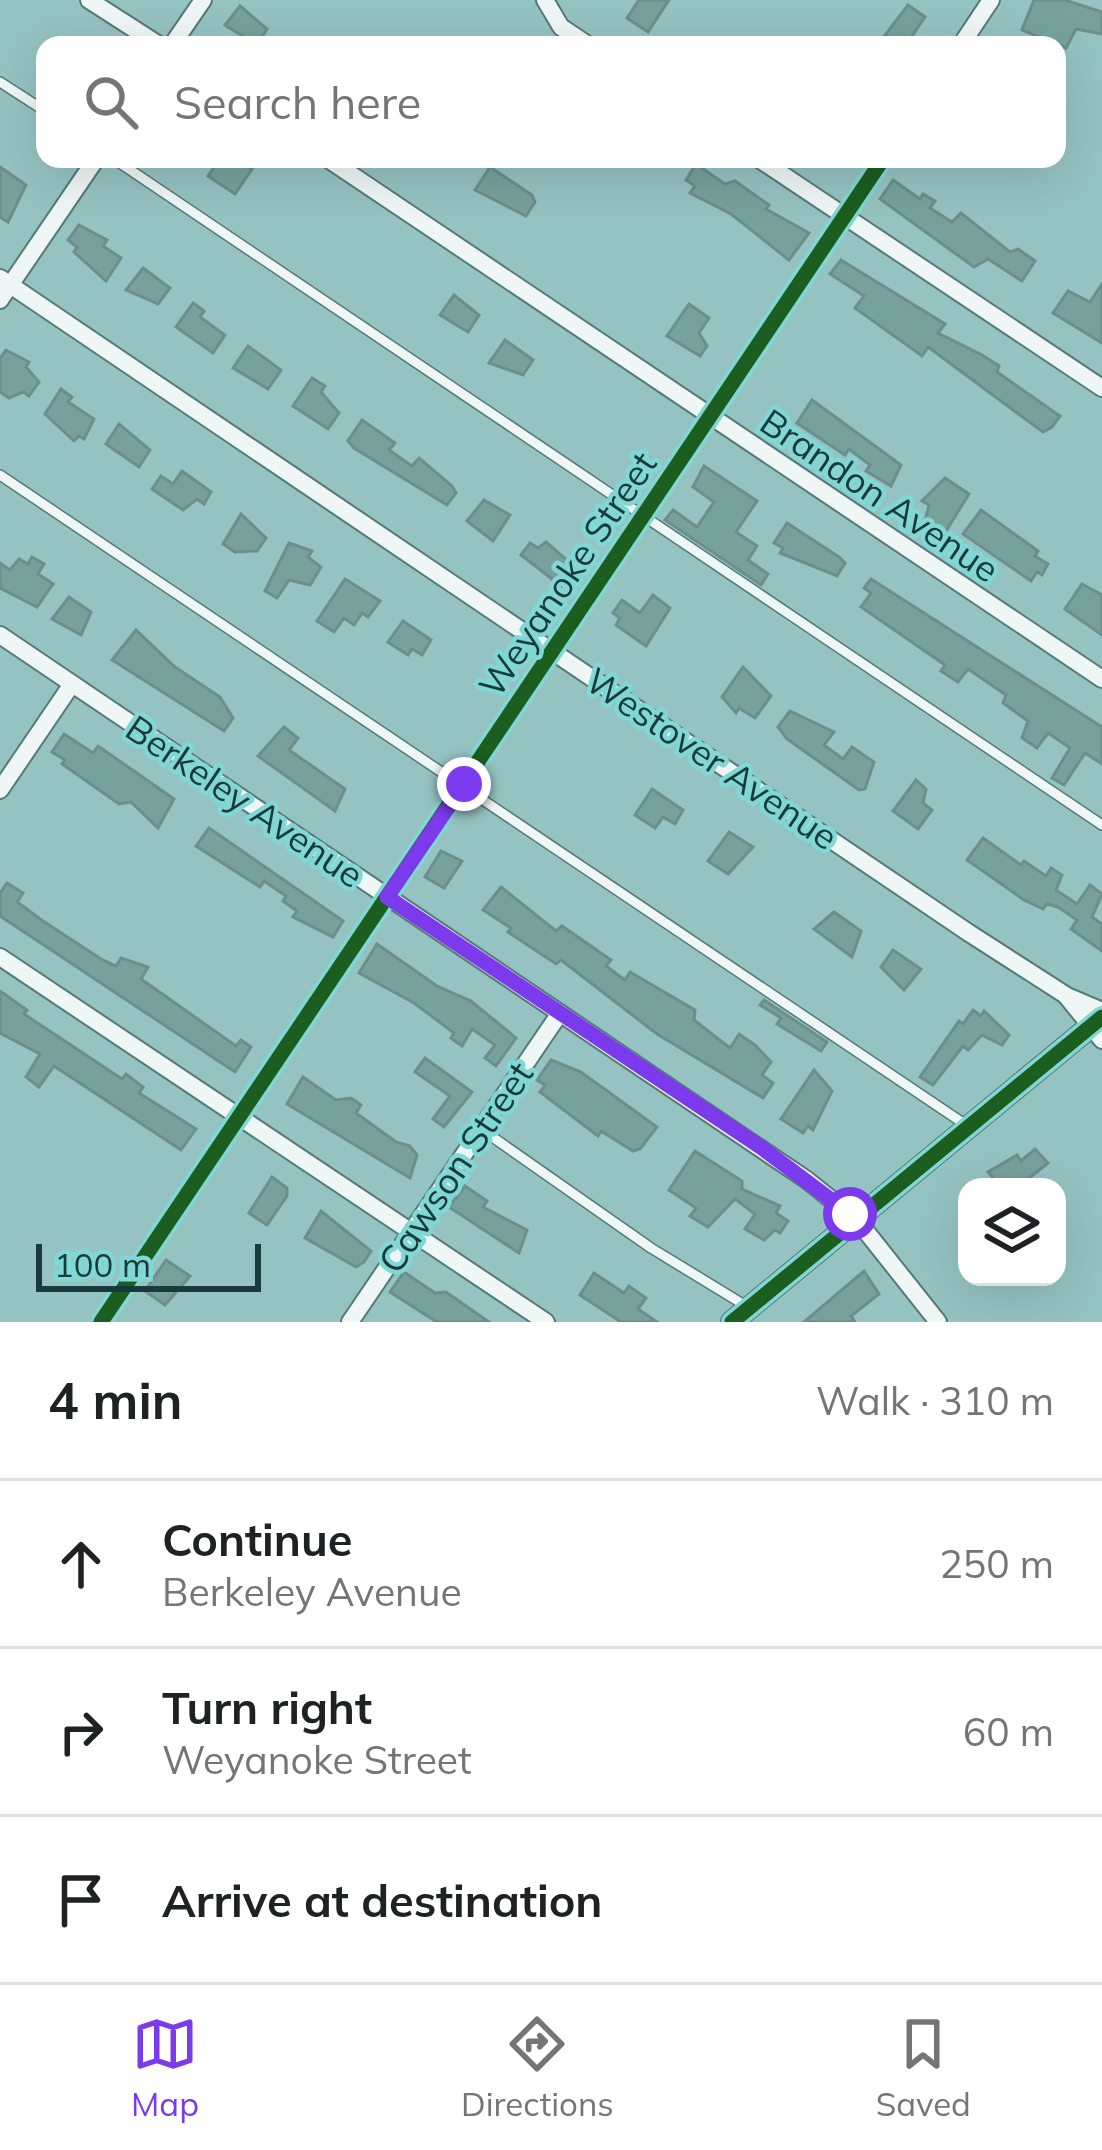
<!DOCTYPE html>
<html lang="en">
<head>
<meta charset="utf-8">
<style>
  :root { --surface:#fff; --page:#f6f6f6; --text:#202124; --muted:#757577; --line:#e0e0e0; --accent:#7c3aed }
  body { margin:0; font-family:Mulish,sans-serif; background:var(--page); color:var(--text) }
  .controls { position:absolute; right:36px; bottom:36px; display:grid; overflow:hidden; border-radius:24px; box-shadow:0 12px 48px #0002 }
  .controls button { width:108px; height:108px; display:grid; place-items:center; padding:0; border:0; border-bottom:3px solid var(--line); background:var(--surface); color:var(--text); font:60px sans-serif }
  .scale { position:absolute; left:36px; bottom:30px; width:225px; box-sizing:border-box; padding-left:12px; border:6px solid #173b3a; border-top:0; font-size:33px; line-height:42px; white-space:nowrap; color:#173b3a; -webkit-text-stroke:9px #81d7d3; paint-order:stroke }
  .stop { position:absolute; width:36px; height:36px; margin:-27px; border:9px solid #7c3aed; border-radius:50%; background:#fff }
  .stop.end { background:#7c3aed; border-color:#fff; box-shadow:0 3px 12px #0008 }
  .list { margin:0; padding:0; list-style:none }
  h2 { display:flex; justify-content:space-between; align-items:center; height:156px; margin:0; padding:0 48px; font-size:51px }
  h2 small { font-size:39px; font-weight:400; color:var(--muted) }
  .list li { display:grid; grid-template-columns:78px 1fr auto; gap:36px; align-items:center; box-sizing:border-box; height:168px; padding:0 48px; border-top:3px solid var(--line) }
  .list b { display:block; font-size:45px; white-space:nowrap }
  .list p { margin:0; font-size:39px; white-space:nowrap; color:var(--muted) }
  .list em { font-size:39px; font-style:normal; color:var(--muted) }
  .icon { flex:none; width:66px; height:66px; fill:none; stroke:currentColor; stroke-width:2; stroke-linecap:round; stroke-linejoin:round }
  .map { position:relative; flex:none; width:1102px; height:1322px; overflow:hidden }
  .search { position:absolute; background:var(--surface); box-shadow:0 12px 48px #0002; left:36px; right:36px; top:36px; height:132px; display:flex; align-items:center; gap:30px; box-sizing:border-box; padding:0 42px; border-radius:24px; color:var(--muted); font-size:45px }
  .sheet { height:660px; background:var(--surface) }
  nav { display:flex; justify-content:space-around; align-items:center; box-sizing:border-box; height:168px; border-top:3px solid var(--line); background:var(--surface); font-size:33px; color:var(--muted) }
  nav a { display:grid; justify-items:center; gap:6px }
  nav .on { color:var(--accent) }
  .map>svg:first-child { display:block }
</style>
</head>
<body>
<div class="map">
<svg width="1102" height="1322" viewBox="0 0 1102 1322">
  <rect width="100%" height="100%" fill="#95c3c2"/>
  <g fill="#77a29c" stroke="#6c8f8b" stroke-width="3">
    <path d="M639 0H669L648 32 627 18Z"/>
    <path d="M1034 0H1065L1102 12V34L1076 29 1066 48 1022 30Z"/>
    <path d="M908 5 925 17 906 45H893L883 38Z"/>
    <path d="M240 6 267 29 257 45 225 25Z"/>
    <path d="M220 159H238L252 169 235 194 208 176Z"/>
    <path d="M696 164 725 184 735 181 769 205 766 209 809 233 789 260 731 214 690 193 695 186 686 180Z"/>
    <path d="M0 167 26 185 8 222 0 217Z"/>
    <path d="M490 167 532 195 535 202 526 216 475 190Z"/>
    <path d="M893 180 920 199 923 194 935 201 930 208 952 222 961 213 1010 252 1018 249 1035 261 1022 281 988 259 974 267 880 199Z"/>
    <path d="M79 225 107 240 103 246 121 258 106 281 74 252 77 247 68 240Z"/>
    <path d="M841 260 945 324 938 333 982 355 999 366 997 372 1060 416 1052 427 1043 432 928 347 922 356 855 308 864 296 830 274Z"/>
    <path d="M143 268 170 288 158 304 126 290Z"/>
    <path d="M1102 284V343L1053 313 1068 291 1090 302Z"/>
    <path d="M454 295 479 315 468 332 440 315Z"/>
    <path d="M193 303 204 311 200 317 225 335 213 353 176 327Z"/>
    <path d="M689 304 709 318 699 333 707 346 700 356 667 336Z"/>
    <path d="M505 340 533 360 523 375 489 363Z"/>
    <path d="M248 346 281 370 268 389 233 368Z"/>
    <path d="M6 350 29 362 26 367 39 382 29 396 23 392 9 398 0 392V359Z"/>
    <path d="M312 378 325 386 321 392 339 413 328 429 293 406Z"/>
    <path d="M61 389 72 397 68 402 94 419 84 439 79 436 74 441 45 414Z"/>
    <path d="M812 400 901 465 891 486 866 471 870 465 849 449 845 455 797 423Z"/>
    <path d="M362 420 395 443 389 450 412 466 419 458 452 486 456 493 447 505 354 448 348 441Z"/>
    <path d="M119 424 150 450 139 467 106 444Z"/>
    <path d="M704 466 757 501 736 532 757 546 748 560 768 574 761 585 665 520 673 510 697 527 714 502 693 487Z"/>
    <path d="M182 471 211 492 204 504 197 499 183 510 152 489 161 476 173 484Z"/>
    <path d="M945 478 969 494 946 531 926 517 929 505 922 501Z"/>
    <path d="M484 500 510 515 493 541 467 521Z"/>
    <path d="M981 510 1038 551 1035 556 1048 564 1042 575 1037 572 1031 581 963 534Z"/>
    <path d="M241 514 266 538 257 551 235 552 223 544Z"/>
    <path d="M787 523 839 557 845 563 837 576 780 553 783 548 774 543Z"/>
    <path d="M546 542 569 562 566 567 571 571 561 586 521 555 530 543 538 548Z"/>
    <path d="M289 543 312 551 308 557 321 567 310 585 289 580 277 598 265 591Z"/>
    <path d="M32 557 44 564 38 574 53 584 37 607 0 588V563L10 570 19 559 28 564Z"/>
    <path d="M345 579 380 601 368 617 362 613 354 625 344 618 334 632 317 621Z"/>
    <path d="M871 579 1102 727V764L1085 753 1064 785 1052 778 1070 748 1048 733 1037 748 1022 738 1028 721 1003 703 1006 695 968 669 958 682 941 671 945 665 861 607 871 593 864 588Z"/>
    <path d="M1082 584 1102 595V635L1065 609Z"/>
    <path d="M653 595 670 608 646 646 616 625 620 618 613 613 622 600 640 613Z"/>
    <path d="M69 597 91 612 81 635 52 619Z"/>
    <path d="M403 621 431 640 422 655 412 649 408 655 388 642Z"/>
    <path d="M136 630 175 667 220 697 233 718 224 731 112 660Z"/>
    <path d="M743 667 771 696 755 718 739 708 736 713 722 697Z"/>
    <path d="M790 711 834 732 824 745 843 759 852 747 874 762 865 789 859 790 787 739 778 727Z"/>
    <path d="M284 727 298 738 289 750 345 789 335 811 258 756Z"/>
    <path d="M64 734 93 753 98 746 174 799 158 828 131 802 119 804 62 764 65 760 52 752Z"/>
    <path d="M916 780 926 789 923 803 932 810 918 829 893 811Z"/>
    <path d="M652 789 683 810 675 824 663 817 655 828 635 815Z"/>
    <path d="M209 828 343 921 333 937 293 917 297 911 283 901 286 896 264 881 260 887 196 846Z"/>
    <path d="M729 832 753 847 728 874 708 861Z"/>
    <path d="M983 838 1021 865 1024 861 1046 876 1051 868 1062 875 1056 890 1077 904 1090 885 1102 894 1092 917 1102 924V951L1071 929 1077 920 1058 907 1047 904 1043 909 1024 900 967 860Z"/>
    <path d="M441 851 462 861 444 888 425 877Z"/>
    <path d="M7 883 23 893 17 902 43 921 101 959 116 966 121 958 148 967 141 979 236 1046 241 1040 251 1047 235 1072 0 916V893Z"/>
    <path d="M501 887 556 931 562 926 611 960 606 966 625 980 630 972 695 1010 694 1020 730 1048 739 1034 755 1045 771 1062 762 1075 773 1083 763 1098 657 1034 561 960 556 964 508 932 511 928 483 910Z"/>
    <path d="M834 912 861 931 852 957 814 929Z"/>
    <path d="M377 944 437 986 471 1001 516 1038 496 1066 485 1058 495 1045 472 1029 462 1046 451 1038 454 1033 414 1003 359 973Z"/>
    <path d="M893 950 921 969 904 990 881 967Z"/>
    <path d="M0 991 27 1010 24 1014 122 1079 126 1074 143 1087 139 1093 196 1129 181 1150 54 1066 39 1087 26 1077 40 1054 0 1033Z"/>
    <path d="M764 1000 827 1042 821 1051 777 1024 781 1018 760 1005Z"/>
    <path d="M973 1010 981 1016 984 1011 1009 1035 1002 1045 982 1035 968 1050 963 1046 933 1085 920 1077 959 1021 963 1024Z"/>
    <path d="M425 1058 472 1092 444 1127 433 1119 450 1096 415 1072Z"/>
    <path d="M551 1060 581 1072 657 1127 640 1149 633 1151 601 1131 598 1136 540 1092 545 1085 537 1080Z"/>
    <path d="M814 1070 832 1091 813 1130 808 1126 803 1133 781 1119Z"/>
    <path d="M303 1077 336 1100 351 1098 361 1105 356 1113 396 1142 410 1146 417 1155 410 1178 287 1104Z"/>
    <path d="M1035 1149 1048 1163 1018 1187H1000L988 1172 1017 1155 1021 1161Z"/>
    <path d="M695 1151 742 1181V1189L780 1206 776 1213 788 1221 780 1233 775 1230 764 1240 745 1229 755 1214 735 1199 708 1227 690 1216 696 1208 669 1190Z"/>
    <path d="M272 1177 287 1188V1196L267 1225 249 1213Z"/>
    <path d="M465 1186 487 1201 483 1207 527 1230 519 1253 449 1207Z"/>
    <path d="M321 1211 371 1251 364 1262 356 1267 305 1238Z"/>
    <path d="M166 1260 190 1276 165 1305 145 1291Z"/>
    <path d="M864 1271 879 1294 851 1316 855 1322H804Z"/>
    <path d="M404 1272 435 1293 446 1292 489 1322H437L390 1292Z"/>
    <path d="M594 1273 624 1293 629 1286 646 1298 638 1309 657 1322H621L580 1295Z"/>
  </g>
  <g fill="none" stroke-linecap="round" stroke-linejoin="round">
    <defs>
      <g id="service">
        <path d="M0 82 45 111"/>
        <path d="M114 159 1102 825"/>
        <path d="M0 475 966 1125"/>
        <path d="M481 1129 651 1248 746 1306"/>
      </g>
      <g id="minor">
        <path d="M89 0 159 45"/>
        <path d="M545 0 561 27 588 45"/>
        <path d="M172 45 203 0"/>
        <path d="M961 45 991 0"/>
        <path d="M328 159 1102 679"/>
        <path d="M759 159 1102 388"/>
        <path d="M0 278 969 933 1067 996 1102 1011"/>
        <path d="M0 300 96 159"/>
        <path d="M0 635 807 1180 857 1220 938 1322"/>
        <path d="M0 790 72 684"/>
        <path d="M0 957 546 1322"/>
        <path d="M1067 997 1102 1040"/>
        <path d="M101 1322 883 159"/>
        <path d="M350 1322 560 1013"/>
      </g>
      <path id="tertiary" d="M732 1322 1102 1017"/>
    </defs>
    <use href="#service" stroke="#557978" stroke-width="12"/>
    <use href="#minor" stroke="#557978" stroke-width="20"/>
    <use href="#tertiary" stroke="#557978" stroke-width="24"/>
    <use href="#service" stroke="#eff6f6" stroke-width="9"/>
    <use href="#minor" stroke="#eff6f6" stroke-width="16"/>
    <use href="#tertiary" stroke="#eff6f6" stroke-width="21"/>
    <defs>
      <g id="cycleway">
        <path d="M101 1322 883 159"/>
        <path d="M732 1322 1102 1017"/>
      </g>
    </defs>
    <use href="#cycleway" stroke="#81d7d3" stroke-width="22"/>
    <use href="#cycleway" stroke="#1b5e20" stroke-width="15"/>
  </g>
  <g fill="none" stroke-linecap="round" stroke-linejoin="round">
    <path stroke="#7c3aed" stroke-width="15" d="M464 784 387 897 762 1148 850 1214"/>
  </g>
  <g text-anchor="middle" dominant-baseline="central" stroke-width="9" stroke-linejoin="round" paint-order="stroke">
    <g font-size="36" fill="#173b3a" stroke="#81d7d3">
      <text transform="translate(880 495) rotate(34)">Brandon Avenue</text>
      <text transform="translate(567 574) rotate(-56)">Weyanoke Street</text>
      <text transform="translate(712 758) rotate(34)">Westover Avenue</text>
      <text transform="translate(245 801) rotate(34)">Berkeley Avenue</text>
      <text transform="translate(455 1167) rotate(-56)">Cawson Street</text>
    </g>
  </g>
</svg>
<div class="controls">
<button><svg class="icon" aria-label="layers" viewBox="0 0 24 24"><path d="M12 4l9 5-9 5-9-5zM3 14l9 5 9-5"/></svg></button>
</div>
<div class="scale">100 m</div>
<div class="stop" style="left:850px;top:1214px"></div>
<div class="stop end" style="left:464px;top:784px"></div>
<div class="search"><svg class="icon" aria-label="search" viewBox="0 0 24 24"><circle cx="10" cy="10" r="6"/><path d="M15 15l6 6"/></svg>Search here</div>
</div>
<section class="sheet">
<h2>4 min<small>Walk · 310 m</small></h2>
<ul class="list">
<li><svg class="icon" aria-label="ahead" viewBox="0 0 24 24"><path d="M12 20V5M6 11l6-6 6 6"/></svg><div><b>Continue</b><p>Berkeley Avenue</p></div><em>250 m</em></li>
<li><svg class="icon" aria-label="right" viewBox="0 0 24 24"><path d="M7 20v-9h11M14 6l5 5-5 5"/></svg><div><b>Turn right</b><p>Weyanoke Street</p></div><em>60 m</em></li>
<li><svg class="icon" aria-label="arrive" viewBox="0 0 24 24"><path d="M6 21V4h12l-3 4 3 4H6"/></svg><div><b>Arrive at destination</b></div></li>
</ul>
</section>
<nav>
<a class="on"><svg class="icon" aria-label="map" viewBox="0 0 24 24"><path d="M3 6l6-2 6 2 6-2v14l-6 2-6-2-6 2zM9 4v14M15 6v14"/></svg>Map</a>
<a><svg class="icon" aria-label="directions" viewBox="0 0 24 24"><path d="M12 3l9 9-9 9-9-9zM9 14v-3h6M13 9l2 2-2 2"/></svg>Directions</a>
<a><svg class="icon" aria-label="saved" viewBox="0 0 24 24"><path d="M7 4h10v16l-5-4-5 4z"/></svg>Saved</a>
</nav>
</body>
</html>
